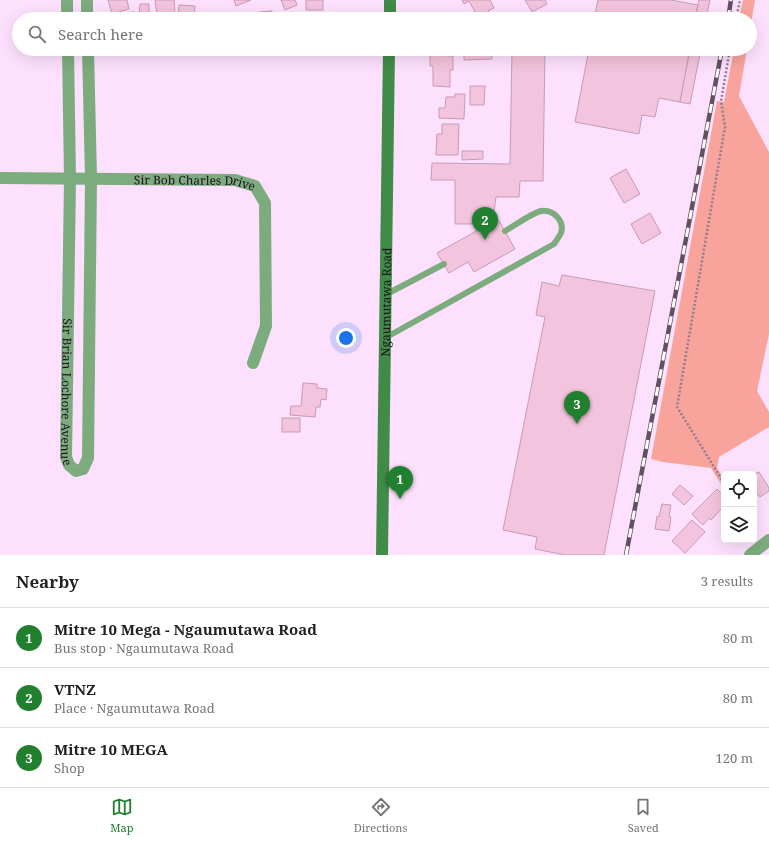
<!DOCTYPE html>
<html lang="en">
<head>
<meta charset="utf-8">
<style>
  :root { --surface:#fff; --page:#f2f2f2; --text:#222; --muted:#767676; --line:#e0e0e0; --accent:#217f30 }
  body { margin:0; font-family:"Noto Serif",serif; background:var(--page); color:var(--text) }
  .controls { position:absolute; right:12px; bottom:12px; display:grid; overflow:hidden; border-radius:6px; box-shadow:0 4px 16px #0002 }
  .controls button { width:36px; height:36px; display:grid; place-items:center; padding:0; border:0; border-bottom:1px solid var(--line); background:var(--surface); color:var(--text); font:20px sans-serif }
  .you { position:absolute; left:346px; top:338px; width:14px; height:14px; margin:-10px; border:3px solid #fff; border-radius:50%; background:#1a73e8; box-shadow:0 0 0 6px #1a73e833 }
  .badge { display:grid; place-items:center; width:26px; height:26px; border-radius:50%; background:var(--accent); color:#fff; font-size:13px; font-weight:700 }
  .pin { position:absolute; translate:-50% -33px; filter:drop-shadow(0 1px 2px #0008) }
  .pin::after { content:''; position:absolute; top:21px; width:14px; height:12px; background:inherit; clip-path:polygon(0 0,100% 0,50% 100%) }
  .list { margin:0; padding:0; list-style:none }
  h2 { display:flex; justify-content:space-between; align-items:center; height:52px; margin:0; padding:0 16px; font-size:17px }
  h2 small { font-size:13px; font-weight:400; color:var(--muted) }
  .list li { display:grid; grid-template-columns:26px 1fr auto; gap:12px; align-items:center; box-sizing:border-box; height:60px; padding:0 16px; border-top:1px solid var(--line) }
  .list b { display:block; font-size:15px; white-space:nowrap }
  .list p { margin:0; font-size:13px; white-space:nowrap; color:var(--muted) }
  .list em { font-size:13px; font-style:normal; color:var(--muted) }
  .icon { flex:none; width:22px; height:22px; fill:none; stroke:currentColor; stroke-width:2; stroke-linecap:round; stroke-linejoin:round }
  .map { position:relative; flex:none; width:769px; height:555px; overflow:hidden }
  .search { position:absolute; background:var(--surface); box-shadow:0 4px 16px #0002; left:12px; right:12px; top:12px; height:44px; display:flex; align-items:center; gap:10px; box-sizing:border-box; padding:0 14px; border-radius:22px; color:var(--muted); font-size:15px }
  .sheet { height:232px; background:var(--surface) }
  nav { display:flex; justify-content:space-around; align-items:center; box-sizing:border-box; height:56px; border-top:1px solid var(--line); background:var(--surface); font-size:11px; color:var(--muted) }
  nav a { display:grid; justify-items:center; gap:2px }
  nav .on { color:var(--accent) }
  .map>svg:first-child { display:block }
</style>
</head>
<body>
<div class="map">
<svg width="769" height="555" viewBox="0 0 769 555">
  <rect width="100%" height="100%" fill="#fde0fd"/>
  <g fill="#f8a49c">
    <path d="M743 0H755L750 29V19H739Z"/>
    <path d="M734 49H747L739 96 769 152V334L757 391 769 412V427L719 457 717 468 724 479V489L711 468 663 462 651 459 717 101 724 102Z"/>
  </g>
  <g fill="#f3c4dd" stroke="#c89bb3">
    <path d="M108 0H127L129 9 112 14Z"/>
    <path d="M155 0H174L175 13 157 14Z"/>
    <path d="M234 0H251L236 6Z"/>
    <path d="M281 0H295L297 5 285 10Z"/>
    <rect x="306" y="0" width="17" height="10"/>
    <path d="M462 0H490L494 8 488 11 490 15 482 19H479L469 1 464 4Z"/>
    <path d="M525 0H545L547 4 532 12Z"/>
    <path d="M598 0H671L698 5 695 19H594Z"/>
    <path d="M699 0H710L706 19H695Z"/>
    <path d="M140 4H149V19H152H137L139 18Z"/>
    <path d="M179 5 195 6 194 19H178Z"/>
    <path d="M272 11V19H260L259 12Z"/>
    <path d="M135 12V19H122V13Z"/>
    <rect x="325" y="16" width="9" height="3"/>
    <path d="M512 49H545L543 181H520L519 197H496L494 212 472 224H455V180H431L432 163 510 164Z"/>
    <path d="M589 49H690L680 102 659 98 655 117 642 115 639 134 575 122Z"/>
    <path d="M690 49H701L690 104 680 102Z"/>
    <path d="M464 50H491L492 59 464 60Z"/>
    <path d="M430 55 453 56V70H450V87L433 86V66H430Z"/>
    <path d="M470 86H485L484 105H470Z"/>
    <path d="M455 94H465L464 119 439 118V108H445L446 97H455Z"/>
    <path d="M442 124H459L458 155H436L437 134H442Z"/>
    <path d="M462 151H483V159L462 160Z"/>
    <path d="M626 169 640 194 624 203 610 178Z"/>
    <path d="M650 213 661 233 642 244 631 224Z"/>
    <path d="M498 219 515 249 474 272 468 262 449 273 437 253Z"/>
    <path d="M562 275 655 291 604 555H565L535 549 537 537 503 530 545 317 536 315 542 282 559 286Z"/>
    <path d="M303 383 317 384V388L327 389 326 400 321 399 320 407H316L315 417 290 415 291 406H301Z"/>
    <rect x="282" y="418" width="18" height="14"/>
    <path d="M759 472 769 488V491L760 497 758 494 754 496V474Z"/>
    <path d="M680 485 693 496 684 505 672 494Z"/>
    <path d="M717 489 724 496V506L711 520 709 518 703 525 692 514Z"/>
    <path d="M662 504 671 505 669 517H671L669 531 655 529 657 516 659 517Z"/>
    <path d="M692 520 705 532 685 553 672 541Z"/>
  </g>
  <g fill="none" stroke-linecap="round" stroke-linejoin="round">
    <g stroke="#917c91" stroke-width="2.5" stroke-dasharray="2 2" stroke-linecap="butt">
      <path d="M736 19 740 0"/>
      <path d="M724 483 677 407 725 127 721 101 730 49"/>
    </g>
    <g stroke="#7cac7e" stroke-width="6">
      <path d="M385 295 444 264"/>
      <path d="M385 338 554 244C556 241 559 237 561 233 565 221 553 209 541 211 532 213 514 226 505 231"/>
    </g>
    <g stroke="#7cac7e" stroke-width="12">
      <path d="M67 0V19"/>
      <path d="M87 0V19"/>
      <path id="s1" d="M68 49 70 179 66 457 69 465 76 471 83 469 88 458 91 179 88 49"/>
      <path id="s2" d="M0 178 235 180 255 186 265 203 266 326 253 363"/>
      <path d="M750 555 769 540"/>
    </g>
    <g stroke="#408b47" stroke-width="12">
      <path d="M390 19V0"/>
      <path id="s3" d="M382 555 389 49"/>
    </g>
    <defs>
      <g id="rail">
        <path d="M728 19 731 0"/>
        <path d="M626 555 722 49"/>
      </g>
    </defs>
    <use href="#rail" stroke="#615061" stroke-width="4.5"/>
    <use href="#rail" stroke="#fff" stroke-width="3" stroke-dasharray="9" stroke-linecap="butt"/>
  </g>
  <g text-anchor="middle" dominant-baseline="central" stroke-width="3" stroke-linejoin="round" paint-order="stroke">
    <g font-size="12" fill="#1d111d" stroke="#fff">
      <text stroke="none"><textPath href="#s2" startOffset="195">Sir Bob Charles Drive</textPath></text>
      <text stroke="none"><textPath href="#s3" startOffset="253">Ngaumutawa Road</textPath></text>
      <text stroke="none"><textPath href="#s1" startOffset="343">Sir Brian Lochore Avenue</textPath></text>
    </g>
  </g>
</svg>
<div class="controls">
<button><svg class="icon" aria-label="locate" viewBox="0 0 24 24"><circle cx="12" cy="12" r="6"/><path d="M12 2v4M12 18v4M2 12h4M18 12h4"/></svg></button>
<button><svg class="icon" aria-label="layers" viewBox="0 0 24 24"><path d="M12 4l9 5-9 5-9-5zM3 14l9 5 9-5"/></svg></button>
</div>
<div class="you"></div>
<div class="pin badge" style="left:400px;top:499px">1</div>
<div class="pin badge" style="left:485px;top:240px">2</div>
<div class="pin badge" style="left:577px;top:424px">3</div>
<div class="search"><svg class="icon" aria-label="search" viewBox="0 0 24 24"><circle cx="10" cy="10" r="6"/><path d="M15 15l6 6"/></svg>Search here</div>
</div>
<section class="sheet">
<h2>Nearby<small>3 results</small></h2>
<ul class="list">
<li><span class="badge">1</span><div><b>Mitre 10 Mega - Ngaumutawa Road</b><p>Bus stop · Ngaumutawa Road</p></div><em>80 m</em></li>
<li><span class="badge">2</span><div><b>VTNZ</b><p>Place · Ngaumutawa Road</p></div><em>80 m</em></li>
<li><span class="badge">3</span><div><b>Mitre 10 MEGA</b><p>Shop</p></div><em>120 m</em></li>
</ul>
</section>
<nav>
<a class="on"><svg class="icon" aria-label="map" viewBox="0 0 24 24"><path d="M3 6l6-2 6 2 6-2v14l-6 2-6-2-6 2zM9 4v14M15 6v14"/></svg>Map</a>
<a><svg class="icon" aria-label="directions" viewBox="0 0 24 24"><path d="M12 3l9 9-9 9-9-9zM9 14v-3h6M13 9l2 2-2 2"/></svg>Directions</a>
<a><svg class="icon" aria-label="saved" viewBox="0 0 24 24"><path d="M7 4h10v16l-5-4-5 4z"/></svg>Saved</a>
</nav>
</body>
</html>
